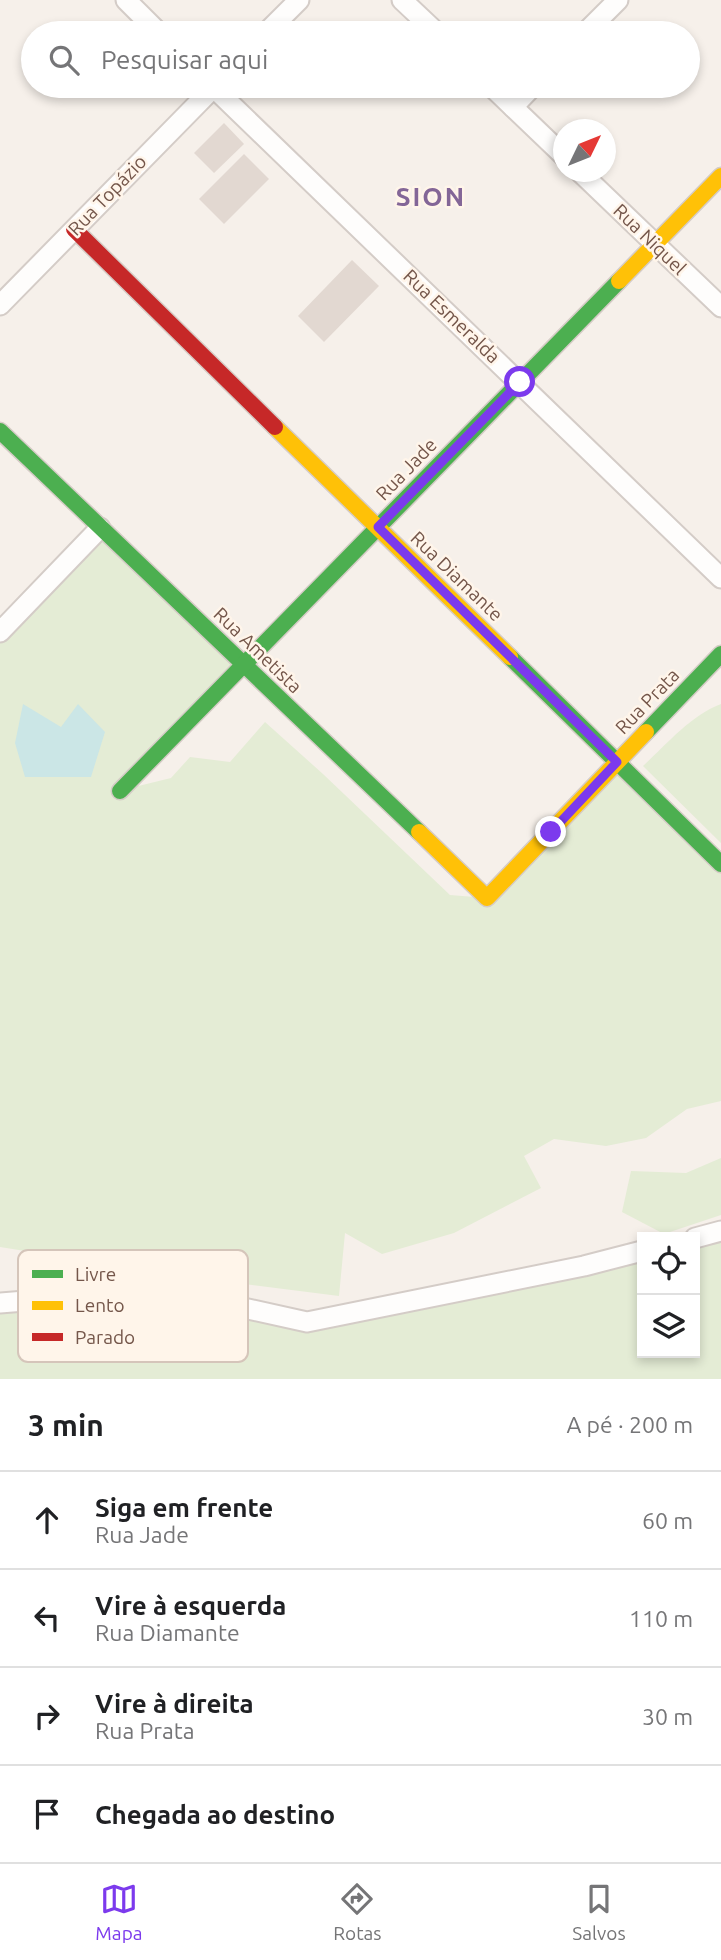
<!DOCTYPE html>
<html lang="pt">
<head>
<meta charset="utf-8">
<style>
  :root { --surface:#fff; --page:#f6f6f6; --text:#202124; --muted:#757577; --line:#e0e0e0; --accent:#7c3aed }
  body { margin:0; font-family:Ubuntu,sans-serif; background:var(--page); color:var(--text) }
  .controls { position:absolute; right:21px; bottom:21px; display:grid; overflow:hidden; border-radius:0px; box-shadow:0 4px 10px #0003 }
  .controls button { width:63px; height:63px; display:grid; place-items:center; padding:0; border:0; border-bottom:2px solid var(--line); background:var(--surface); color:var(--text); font:35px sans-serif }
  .compass { position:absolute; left:553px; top:119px; width:63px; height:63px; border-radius:50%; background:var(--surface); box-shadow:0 4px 10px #0003; rotate:47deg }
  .stop { position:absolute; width:21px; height:21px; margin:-16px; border:5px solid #7c3aed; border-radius:50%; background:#fff }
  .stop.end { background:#7c3aed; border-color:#fff; box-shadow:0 2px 7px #0008 }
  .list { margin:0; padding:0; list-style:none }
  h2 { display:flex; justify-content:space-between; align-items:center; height:91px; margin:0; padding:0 28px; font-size:30px }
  h2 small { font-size:23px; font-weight:400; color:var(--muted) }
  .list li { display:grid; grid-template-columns:46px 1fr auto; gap:21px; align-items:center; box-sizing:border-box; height:98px; padding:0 28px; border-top:2px solid var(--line) }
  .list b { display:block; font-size:26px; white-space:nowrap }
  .list p { margin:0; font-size:23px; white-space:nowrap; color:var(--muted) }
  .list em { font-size:23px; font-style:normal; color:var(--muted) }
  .icon { flex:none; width:38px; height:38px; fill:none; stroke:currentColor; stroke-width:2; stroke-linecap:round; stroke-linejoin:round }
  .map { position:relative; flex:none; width:721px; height:1379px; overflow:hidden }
  .search { position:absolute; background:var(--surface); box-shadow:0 4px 10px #0003; left:21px; right:21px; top:21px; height:77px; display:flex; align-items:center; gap:18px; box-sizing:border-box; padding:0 24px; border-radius:38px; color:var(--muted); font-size:26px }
  .sheet { height:483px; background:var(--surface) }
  nav { display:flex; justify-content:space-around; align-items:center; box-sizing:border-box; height:98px; border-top:2px solid var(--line); background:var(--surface); font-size:19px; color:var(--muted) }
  nav a { display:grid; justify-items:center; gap:4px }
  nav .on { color:var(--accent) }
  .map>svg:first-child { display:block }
</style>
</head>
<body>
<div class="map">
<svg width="721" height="1379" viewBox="0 0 721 1379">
  <rect width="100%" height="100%" fill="#f6f0ea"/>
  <g fill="#e4ecd5">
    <path d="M100 528 243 665 122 790 171 778 190 757 230 762 265 722 323 774 450 895 487 898 617 762 721 864V1101L687 1109 646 1138 606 1146 554 1139 524 1156 541 1188 454 1233 382 1254 345 1233 339 1296 182 1276 0 1247V632Z"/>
    <path d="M721 704V843L643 766C666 745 691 715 721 704Z"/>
    <path d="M721 1158V1215L664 1234 622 1212 631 1171 686 1173Z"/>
    <path d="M721 1237V1379H0V1307L151 1297 310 1330 428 1308 642 1257V1353H695V1244Z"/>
  </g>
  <path fill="#cbe6e6" d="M23 704 61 727 78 704 105 732 91 777H25L15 743Z"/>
  <g fill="#e2d8d1">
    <path d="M224 123 244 144 214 173 194 153Z"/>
    <path d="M244 154 269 179 224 224 199 199Z"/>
    <path d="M352 260 379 286 324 342 298 316Z"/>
  </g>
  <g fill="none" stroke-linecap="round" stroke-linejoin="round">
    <defs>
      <g id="street">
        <path d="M126 0 159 33"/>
        <path d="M402 0 437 33"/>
        <path d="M266 33 299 0"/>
        <path d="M585 33 618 0"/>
        <path d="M212 86 721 578"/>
        <path d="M491 86 564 156"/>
        <path d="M513 107 533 86"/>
        <path d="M580 172 721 307"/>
        <path d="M0 305 215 86"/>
        <path d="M0 632 100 528"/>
        <path d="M695 1238 721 1231"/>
        <path d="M0 1303 147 1291 207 1300 307 1322 584 1266 642 1251"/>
      </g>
      <g id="fast">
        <path d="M0 431 419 832"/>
        <path d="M510 657 721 864"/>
        <path d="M646 732 721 654"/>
        <path d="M120 791 619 281"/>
      </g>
      <g id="slow">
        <path d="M619 281 721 176"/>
        <path d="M275 427 510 657"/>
        <path d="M419 832 487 898 646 732"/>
      </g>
      <path id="jam" d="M74 229 275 427"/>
    </defs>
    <use href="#street" stroke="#d4ccc7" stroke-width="23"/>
    <use href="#fast" stroke="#d5ccc6" stroke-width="19"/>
    <use href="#slow" stroke="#d5ccc6" stroke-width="19"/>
    <use href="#jam" stroke="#d5ccc6" stroke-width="19"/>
    <use href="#street" stroke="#fefdfc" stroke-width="19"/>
    <use href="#fast" stroke="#4caf50" stroke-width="16"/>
    <use href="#slow" stroke="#ffc107" stroke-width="16"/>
    <use href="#jam" stroke="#c62828" stroke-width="16"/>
  </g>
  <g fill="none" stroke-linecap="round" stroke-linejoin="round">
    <path stroke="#7c3aed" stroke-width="9" d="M520 382 378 527 617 762 551 832"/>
  </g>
  <g text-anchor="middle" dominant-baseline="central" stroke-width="5" stroke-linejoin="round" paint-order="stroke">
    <g font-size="19" fill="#74564a" stroke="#fff5ea">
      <text transform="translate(107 195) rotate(-46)">Rua Topázio</text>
      <text transform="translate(650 239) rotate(44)">Rua Niquel</text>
      <text transform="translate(452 316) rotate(44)">Rua Esmeralda</text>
      <text transform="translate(406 469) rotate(-46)">Rua Jade</text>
      <text transform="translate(457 576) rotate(44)">Rua Diamante</text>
      <text transform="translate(258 650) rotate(44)">Rua Ametista</text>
      <text transform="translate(647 701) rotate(-46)">Rua Prata</text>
    </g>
    <g font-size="26" font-weight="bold" letter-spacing="2" fill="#836697" stroke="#fff5ea">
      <text x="431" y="196">SION</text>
    </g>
  </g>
  <rect x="18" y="1250" width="230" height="112" rx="10" fill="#fff5ea" stroke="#d5c5ba" stroke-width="2"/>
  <rect x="32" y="1270" width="31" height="8" fill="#4caf50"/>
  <rect x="32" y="1301" width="31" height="9" fill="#ffc107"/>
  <rect x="32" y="1333" width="31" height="8" fill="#c62828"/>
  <g font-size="19" fill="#74564a">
    <text x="75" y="1281">Livre</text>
    <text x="75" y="1312">Lento</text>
    <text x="75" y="1344">Parado</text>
  </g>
</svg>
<div class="controls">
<button><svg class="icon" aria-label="locate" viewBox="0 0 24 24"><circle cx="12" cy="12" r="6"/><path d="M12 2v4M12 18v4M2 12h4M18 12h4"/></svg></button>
<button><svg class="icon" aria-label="layers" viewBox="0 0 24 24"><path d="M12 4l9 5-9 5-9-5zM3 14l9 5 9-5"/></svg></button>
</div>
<svg class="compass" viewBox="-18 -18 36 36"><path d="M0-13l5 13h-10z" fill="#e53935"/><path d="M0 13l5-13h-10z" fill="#757577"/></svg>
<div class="stop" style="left:520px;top:382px"></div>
<div class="stop end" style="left:551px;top:832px"></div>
<div class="search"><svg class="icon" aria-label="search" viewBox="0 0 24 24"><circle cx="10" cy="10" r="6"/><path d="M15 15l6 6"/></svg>Pesquisar aqui</div>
</div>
<section class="sheet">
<h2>3 min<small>A pé · 200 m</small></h2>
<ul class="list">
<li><svg class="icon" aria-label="ahead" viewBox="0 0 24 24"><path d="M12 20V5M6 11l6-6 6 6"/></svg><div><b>Siga em frente</b><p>Rua Jade</p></div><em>60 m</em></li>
<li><svg class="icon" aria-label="left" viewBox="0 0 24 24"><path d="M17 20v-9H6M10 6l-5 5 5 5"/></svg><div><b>Vire à esquerda</b><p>Rua Diamante</p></div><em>110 m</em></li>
<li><svg class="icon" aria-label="right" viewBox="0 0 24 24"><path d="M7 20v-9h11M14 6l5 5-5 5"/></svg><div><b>Vire à direita</b><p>Rua Prata</p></div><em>30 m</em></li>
<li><svg class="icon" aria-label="arrive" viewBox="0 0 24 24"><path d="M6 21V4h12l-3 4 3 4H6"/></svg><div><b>Chegada ao destino</b></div></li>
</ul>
</section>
<nav>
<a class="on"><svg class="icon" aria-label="map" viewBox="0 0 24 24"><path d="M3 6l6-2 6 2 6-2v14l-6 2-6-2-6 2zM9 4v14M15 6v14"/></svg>Mapa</a>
<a><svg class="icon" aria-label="directions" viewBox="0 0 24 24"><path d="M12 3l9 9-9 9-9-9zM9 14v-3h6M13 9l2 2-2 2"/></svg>Rotas</a>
<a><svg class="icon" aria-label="saved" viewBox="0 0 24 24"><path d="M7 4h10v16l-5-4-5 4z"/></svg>Salvos</a>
</nav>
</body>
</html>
